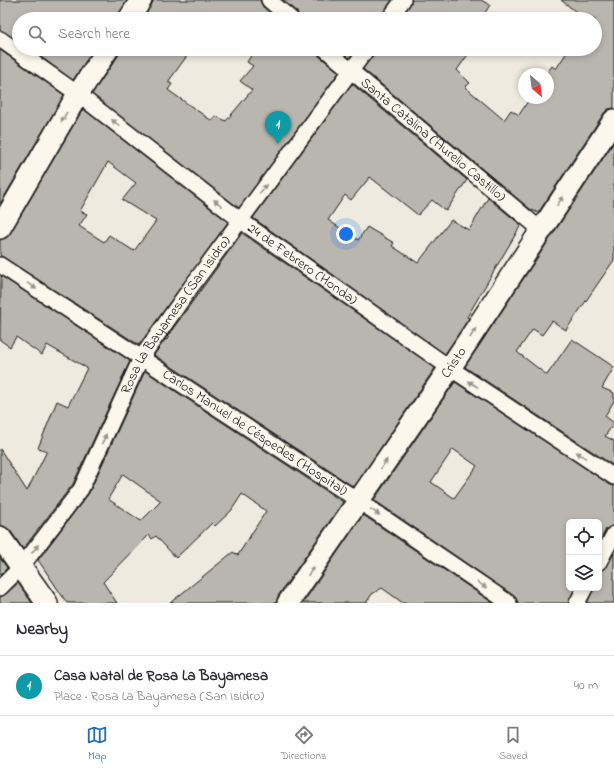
<!DOCTYPE html>
<html lang="en">
<head>
<meta charset="utf-8">
<style>
  :root { --surface:#fff; --page:#f2f2f3; --text:#2b2b33; --muted:#7c7c81; --line:#e1e1e2; --accent:#1f6fb2 }
  body { margin:0; font-family:"Indie Flower",sans-serif; background:var(--page); color:var(--text) }
  .controls { position:absolute; right:12px; bottom:12px; display:grid; overflow:hidden; border-radius:6px; box-shadow:0 2px 6px #0003 }
  .controls button { width:36px; height:36px; display:grid; place-items:center; padding:0; border:0; border-bottom:1px solid var(--line); background:var(--surface); color:var(--text); font:20px sans-serif }
  .compass { position:absolute; left:518px; top:68px; width:36px; height:36px; border-radius:50%; background:var(--surface); box-shadow:0 2px 6px #0003; rotate:152deg }
  .you { position:absolute; left:346px; top:234px; width:14px; height:14px; margin:-10px; border:3px solid #fff; border-radius:50%; background:#1a73e8; box-shadow:0 0 0 6px #1a73e833 }
  .badge { display:grid; place-items:center; width:26px; height:26px; border-radius:50%; background:var(--accent); color:#fff; font-size:13px; font-weight:700 }
  .pin { position:absolute; translate:-50% -33px; filter:drop-shadow(0 1px 2px #0008) }
  .pin::after { content:''; position:absolute; top:21px; width:14px; height:12px; background:inherit; clip-path:polygon(0 0,100% 0,50% 100%) }
  .list { margin:0; padding:0; list-style:none }
  h2 { display:flex; justify-content:space-between; align-items:center; height:52px; margin:0; padding:0 16px; font-size:17px }
  h2 small { font-size:13px; font-weight:400; color:var(--muted) }
  .list li { display:grid; grid-template-columns:26px 1fr auto; gap:12px; align-items:center; box-sizing:border-box; height:60px; padding:0 16px; border-top:1px solid var(--line) }
  .list b { display:block; font-size:15px; white-space:nowrap }
  .list p { margin:0; font-size:13px; white-space:nowrap; color:var(--muted) }
  .list em { font-size:13px; font-style:normal; color:var(--muted) }
  .icon { flex:none; width:22px; height:22px; fill:none; stroke:currentColor; stroke-width:2; stroke-linecap:round; stroke-linejoin:round }
  .map { position:relative; flex:none; width:614px; height:603px; overflow:hidden }
  .search { position:absolute; background:var(--surface); box-shadow:0 2px 6px #0003; left:12px; right:12px; top:12px; height:44px; display:flex; align-items:center; gap:10px; box-sizing:border-box; padding:0 14px; border-radius:22px; color:var(--muted); font-size:15px }
  .sheet { height:112px; background:var(--surface) }
  nav { display:flex; justify-content:space-around; align-items:center; box-sizing:border-box; height:56px; border-top:1px solid var(--line); background:var(--surface); font-size:11px; color:var(--muted) }
  nav a { display:grid; justify-items:center; gap:2px }
  nav .on { color:var(--accent) }
  .map>svg:first-child { display:block }
</style>
</head>
<body>
<div class="map">
<svg width="614" height="603" viewBox="0 0 614 603">
  <rect width="100%" height="100%" fill="#eeeadf"/>
  <filter id="ink" filterUnits="userSpaceOnUse"><feTurbulence type="fractalNoise" baseFrequency=".025" numOctaves="2"/><feDisplacementMap in="SourceGraphic" scale="8" xChannelSelector="R" yChannelSelector="G"/><feConvolveMatrix kernelMatrix="1 2 1 2 8 2 1 2 1" color-interpolation-filters="sRGB"/></filter>
  <g filter="url(#ink)">
    <g fill="#b9b6af" stroke="#1c1c1c" fill-rule="evenodd">
      <path d="M0 0H127L117 19H19V41L0 30Z"/>
      <path d="M154 0H260L263 7 277 19H230L218 12 213 19H143Z"/>
      <path d="M283 0H392L382 14 380 19H300L297 12Z"/>
      <path d="M412 0H481L490 5 481 19H400L410 5Z"/>
      <path d="M561 0H614V108L608 109 604 113 538 213 530 209 363 69 374 54 376 49H472L457 70 470 83 465 87 504 120 511 110 519 115 530 98H548V74H546L552 66 556 69 569 49H595V19H585Z"/>
      <path d="M30 49H94L73 80Z"/>
      <path d="M120 49H192L168 82 172 84 168 90 212 121 216 116 226 121 252 90 240 81 253 66 247 62 255 49H316L319 56 339 72 239 208 92 94 118 56Z"/>
      <path d="M339 49H356L349 58Z"/>
      <path d="M0 50 64 95 0 204Z"/>
      <path d="M352 84 467 180 446 211 432 200 418 215 370 177 351 200 345 195 328 220 358 240 367 227 394 243 392 246 418 263 451 220 469 230 488 198 521 225 467 317 469 318 445 354 253 218Z"/>
      <path d="M83 109 228 222 139 345 0 255V240L6 238 10 234ZM108 162 136 183 122 200 156 221 134 251 109 235 104 242 79 226 87 214 80 211Z"/>
      <path d="M614 142V260L566 330 552 321 542 335 533 329 517 352 547 375 572 339 614 367 602 388 614 393V401L605 416 614 423 605 436 614 441V466L465 367Z"/>
      <path d="M242 233 435 368 354 487 154 355Z"/>
      <path d="M1 276 130 361 73 484 23 549 10 530 0 525V449L27 491 47 451 38 448 57 401 68 406 87 368 47 345 42 355 16 337 10 347 0 340Z"/>
      <path d="M145 371 343 502 278 596 276 603H170L233 552 238 555 266 511 242 494 231 511 215 526 212 523 176 558 156 536 152 539 149 535 103 582 117 603H67L38 560 89 493ZM123 474 161 501 141 521 108 499Z"/>
      <path d="M455 382 609 484 614 486V525L606 529 599 543V522H569V588H575L568 603H518L514 596 374 500ZM453 449 477 466 454 498 431 482Z"/>
      <path d="M363 515 493 603H403L382 588 372 594 366 603H303Z"/>
      <path d="M614 553V603H587L594 588H599V571L607 567Z"/>
      <path d="M0 558 7 568 0 575Z"/>
      <path d="M18 583 32 603H0V597L6 594Z"/>
    </g>
    <g fill="none" stroke-linecap="round" stroke-linejoin="round">
      <defs>
        <g id="street">
          <path d="M269 0 291 19"/>
          <path d="M389 19 403 0"/>
          <path id="s1" d="M0 39 78 94 240 220 450 368 614 477"/>
          <path id="s2" d="M325 49 541 230"/>
          <path id="s3" d="M0 265 359 501 509 603"/>
          <path d="M599 562 614 534"/>
          <path id="s4" d="M0 588 22 566 81 489 141 358 191 287 367 49"/>
          <path d="M577 603 585 588"/>
        </g>
        <g id="secondary">
          <path d="M129 19 141 0"/>
          <path d="M0 228 78 94 108 49"/>
          <path d="M0 537 47 603"/>
          <path id="s5" d="M288 603 450 368 614 120"/>
        </g>
      </defs>
      <use href="#street" stroke="#1c1c1c" stroke-width="18"/>
      <use href="#secondary" stroke="#1c1c1c" stroke-width="24"/>
      <use href="#street" stroke="#fbf7ec" stroke-width="15"/>
      <use href="#secondary" stroke="#fbf7ec" stroke-width="21"/>
    </g>
    <defs><path id="oneway-solid" d="M-6-.8H1V-3.2L6.5 0L1 3.2V.8H-6Z"/></defs>
    <g fill="#97948e">
      <use href="#oneway-solid" transform="translate(64 117) rotate(120)"/>
      <use href="#oneway-solid" transform="translate(116 123) rotate(-142)"/>
      <use href="#oneway-solid" transform="translate(263 189) rotate(-53)"/>
      <use href="#oneway-solid" transform="translate(560 201) rotate(-56)"/>
      <use href="#oneway-solid" transform="translate(218 203) rotate(-142)"/>
      <use href="#oneway-solid" transform="translate(32 286) rotate(34)"/>
      <use href="#oneway-solid" transform="translate(473 333) rotate(-57)"/>
      <use href="#oneway-solid" transform="translate(473 384) rotate(-147)"/>
      <use href="#oneway-solid" transform="translate(104 439) rotate(-65)"/>
      <use href="#oneway-solid" transform="translate(581 455) rotate(-147)"/>
      <use href="#oneway-solid" transform="translate(384 464) rotate(-56)"/>
      <use href="#oneway-solid" transform="translate(375 512) rotate(34)"/>
      <use href="#oneway-solid" transform="translate(35 549) rotate(-53)"/>
      <use href="#oneway-solid" transform="translate(311 571) rotate(-55)"/>
      <use href="#oneway-solid" transform="translate(482 585) rotate(34)"/>
    </g>
  </g>
  <g text-anchor="middle" dominant-baseline="central" stroke-width="3.5" stroke-linejoin="round" paint-order="stroke">
    <g font-size="14" fill="#1c1c1c" stroke="#fbf7ec">
      <text stroke="none"><textPath href="#s2" startOffset="141">Santa Catalina (Aurelio Castillo)</textPath></text>
      <text stroke="none"><textPath href="#s1" startOffset="377">24 de Febrero (Honda)</textPath></text>
      <text stroke="none"><textPath href="#s4" startOffset="327">Rosa La Bayamesa (San Isidro)</textPath></text>
      <text stroke="none"><textPath href="#s5" startOffset="292">Cristo</textPath></text>
      <text stroke="none"><textPath href="#s3" startOffset="305">Carlos Manuel de Céspedes (Hospital)</textPath></text>
    </g>
  </g>
</svg>
<div class="controls">
<button><svg class="icon" aria-label="locate" viewBox="0 0 24 24"><circle cx="12" cy="12" r="6"/><path d="M12 2v4M12 18v4M2 12h4M18 12h4"/></svg></button>
<button><svg class="icon" aria-label="layers" viewBox="0 0 24 24"><path d="M12 4l9 5-9 5-9-5zM3 14l9 5 9-5"/></svg></button>
</div>
<svg class="compass" viewBox="-18 -18 36 36"><path d="M0-13l5 13h-10z" fill="#e53935"/><path d="M0 13l5-13h-10z" fill="#7c7c81"/></svg>
<div class="you"></div>
<div class="pin badge" style="left:278px;top:144px;background:#0f9aa8">1</div>
<div class="search"><svg class="icon" aria-label="search" viewBox="0 0 24 24"><circle cx="10" cy="10" r="6"/><path d="M15 15l6 6"/></svg>Search here</div>
</div>
<section class="sheet">
<h2>Nearby<small></small></h2>
<ul class="list">
<li><span class="badge" style="background:#0f9aa8">1</span><div><b>Casa Natal de Rosa La Bayamesa</b><p>Place · Rosa La Bayamesa (San Isidro)</p></div><em>40 m</em></li>
</ul>
</section>
<nav>
<a class="on"><svg class="icon" aria-label="map" viewBox="0 0 24 24"><path d="M3 6l6-2 6 2 6-2v14l-6 2-6-2-6 2zM9 4v14M15 6v14"/></svg>Map</a>
<a><svg class="icon" aria-label="directions" viewBox="0 0 24 24"><path d="M12 3l9 9-9 9-9-9zM9 14v-3h6M13 9l2 2-2 2"/></svg>Directions</a>
<a><svg class="icon" aria-label="saved" viewBox="0 0 24 24"><path d="M7 4h10v16l-5-4-5 4z"/></svg>Saved</a>
</nav>
</body>
</html>
